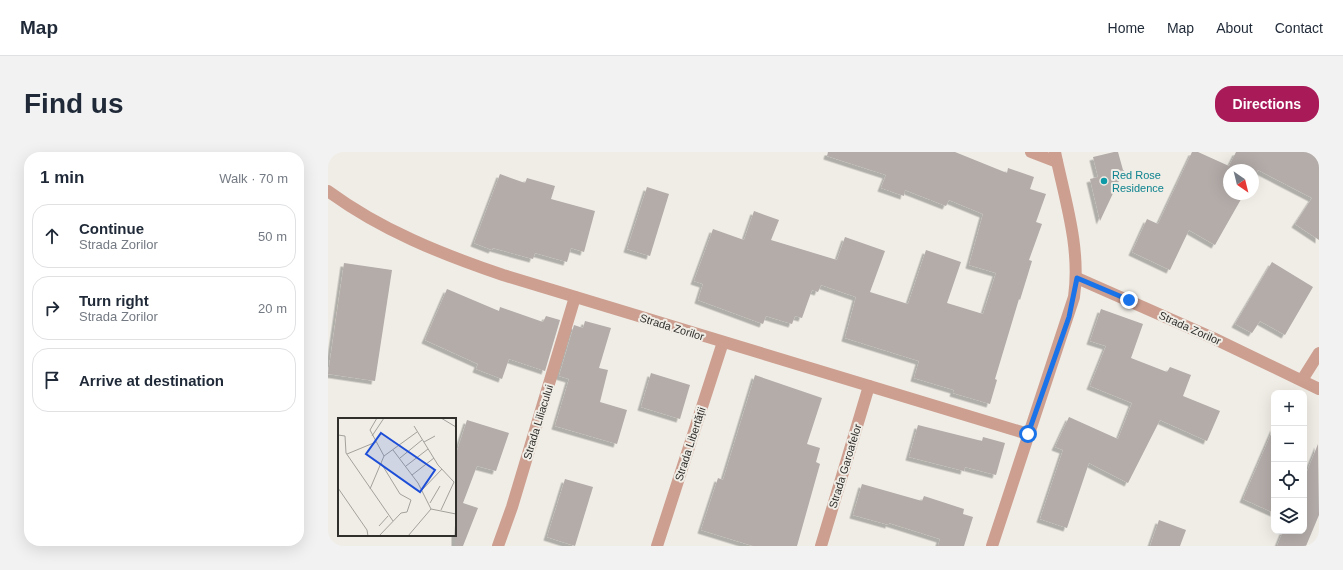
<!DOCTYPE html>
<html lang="en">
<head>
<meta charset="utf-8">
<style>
  :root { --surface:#fff; --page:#f2f2f3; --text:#1f2937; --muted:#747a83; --line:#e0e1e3; --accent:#a91a58 }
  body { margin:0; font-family:Arial,sans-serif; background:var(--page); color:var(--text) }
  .controls { position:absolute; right:12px; bottom:12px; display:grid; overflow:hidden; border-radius:8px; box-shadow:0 4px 16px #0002 }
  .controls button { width:36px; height:36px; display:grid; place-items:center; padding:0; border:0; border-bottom:1px solid var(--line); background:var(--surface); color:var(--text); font:20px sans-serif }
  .compass { position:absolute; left:895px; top:12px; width:36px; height:36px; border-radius:50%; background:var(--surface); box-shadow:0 4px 16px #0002; rotate:145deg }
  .stop { position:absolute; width:12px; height:12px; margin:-9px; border:3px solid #1a73e8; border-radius:50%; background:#fff }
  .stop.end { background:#1a73e8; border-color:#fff; box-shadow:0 1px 4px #0008 }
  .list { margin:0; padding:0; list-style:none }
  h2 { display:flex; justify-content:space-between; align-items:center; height:52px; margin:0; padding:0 16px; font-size:17px }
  h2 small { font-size:13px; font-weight:400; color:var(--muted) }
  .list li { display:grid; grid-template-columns:26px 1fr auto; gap:12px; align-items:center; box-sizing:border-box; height:64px; margin:0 8px 8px; padding:0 8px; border:1px solid var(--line); border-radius:16px }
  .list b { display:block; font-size:15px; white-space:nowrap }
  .list p { margin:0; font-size:13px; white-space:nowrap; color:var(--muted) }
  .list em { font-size:13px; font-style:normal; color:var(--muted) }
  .icon { flex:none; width:22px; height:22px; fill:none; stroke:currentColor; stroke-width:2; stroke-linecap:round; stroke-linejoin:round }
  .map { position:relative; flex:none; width:991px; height:394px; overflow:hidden; border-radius:16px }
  header { display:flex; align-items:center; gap:24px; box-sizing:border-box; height:56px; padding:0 20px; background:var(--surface); border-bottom:1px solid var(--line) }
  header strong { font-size:19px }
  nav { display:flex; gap:22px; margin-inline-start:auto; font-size:14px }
  .intro { display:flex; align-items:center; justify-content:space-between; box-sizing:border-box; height:96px; padding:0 24px }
  h1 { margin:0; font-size:28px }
  .button { padding:10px 18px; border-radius:16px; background:var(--accent); color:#fff; font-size:14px; font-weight:700 }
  main { display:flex; gap:24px; padding:0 24px }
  aside { flex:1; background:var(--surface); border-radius:16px; box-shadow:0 4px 16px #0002 }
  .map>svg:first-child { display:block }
</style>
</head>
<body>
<header>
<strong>Map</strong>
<nav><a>Home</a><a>Map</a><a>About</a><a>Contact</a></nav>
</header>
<div class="intro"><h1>Find us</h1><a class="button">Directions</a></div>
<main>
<aside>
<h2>1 min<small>Walk · 70 m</small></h2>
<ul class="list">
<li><svg class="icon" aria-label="ahead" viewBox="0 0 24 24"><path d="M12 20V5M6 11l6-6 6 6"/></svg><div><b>Continue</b><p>Strada Zorilor</p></div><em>50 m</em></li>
<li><svg class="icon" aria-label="right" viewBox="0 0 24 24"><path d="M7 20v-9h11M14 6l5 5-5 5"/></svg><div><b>Turn right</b><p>Strada Zorilor</p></div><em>20 m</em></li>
<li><svg class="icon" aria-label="arrive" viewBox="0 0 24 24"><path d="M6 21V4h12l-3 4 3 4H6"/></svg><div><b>Arrive at destination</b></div></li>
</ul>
</aside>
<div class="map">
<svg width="991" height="394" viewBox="0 0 991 394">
  <defs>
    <filter id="shadow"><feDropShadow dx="-3.5" dy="3.5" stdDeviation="0" flood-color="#0004"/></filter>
  </defs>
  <rect width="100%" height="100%" fill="#f0ede6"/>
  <g fill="#b3aca9" filter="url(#shadow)">
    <path d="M500 0H627L679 21 680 16 706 25 702 37 718 42 708 70 714 72 701 108 704 109 692 148 691 147 667 227 669 228 662 252 625 241 626 238 586 226 591 209 517 186 528 145 493 133 490 140 484 138 474 166 467 164 464 172 438 164 435 172 370 148 375 132 366 129 385 77 416 88 426 59 451 68 443 88 509 108 517 85 557 99 542 140 580 152 598 98 633 110 619 151 655 162 668 121 641 113 655 62 621 48 618 54 577 38 576 44 553 36 558 23 499 4Z"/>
    <path d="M786 0H790L795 18 779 22 796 18 772 69 762 27 770 25 765 5Z"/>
    <path d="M864 0H870L901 14 908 0H991V88L967 72 984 46 930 18 925 27V18H901V42H916L887 93 861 78 842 118 804 100 819 67 830 72Z"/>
    <path d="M172 22 197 31 199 26 227 34 223 47 267 59 256 100 243 96 239 110 207 101 205 107 165 96 164 98 146 91Z"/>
    <path d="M319 35 341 42 322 104 299 97Z"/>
    <path d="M944 110 985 135 957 183 932 169 924 181 907 172Z"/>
    <path d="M16 111 64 118 47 229 0 222Z"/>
    <path d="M119 137 171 159 172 155 215 170 218 164 232 168 217 219 181 207 174 227 148 217 150 212 97 188Z"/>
    <path d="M773 157 815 172 803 206 839 220 842 215 863 223 855 244 892 259 879 289 832 268 800 331 761 311 739 376 712 367 735 298 727 295 741 265 790 287 804 251 762 234 778 194 762 189Z"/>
    <path d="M257 169 283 176 271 216 280 218 272 250 299 258 289 292 227 274 241 227 231 224 246 173 255 176Z"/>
    <path d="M323 221 362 233 352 267 313 255Z"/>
    <path d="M427 223 494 246 479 292 492 296 488 310 492 312 469 394H425L373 378 390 326 395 328Z"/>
    <path d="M139 268 181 281 168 319 149 314 135 351 150 356 135 394H127V305Z"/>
    <path d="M590 273 654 289 655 285 677 291 668 323 637 315 636 319 581 305Z"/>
    <path d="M946 275V361L915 347Z"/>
    <path d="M990 292 991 363 978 394H949L955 379H976V327Z"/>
    <path d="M237 327 265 335 247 394 219 385Z"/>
    <path d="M534 332 594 349 596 344 636 357 635 362 645 365 636 394H610L612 387 561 371V373L525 363Z"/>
    <path d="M831 368 858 378 852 394H822Z"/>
  </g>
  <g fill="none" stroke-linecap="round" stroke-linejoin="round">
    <g stroke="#cd9f90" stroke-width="12">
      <path d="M703 0 729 10"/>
      <path d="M0 39C53 78 113 102 175 123L700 282"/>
      <path d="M749 126 885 186 991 237"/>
      <path d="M974 228 991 201"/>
      <path d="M170 394 184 355 247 145"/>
      <path d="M329 394 395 190"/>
      <path d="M493 394 541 234"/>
      <path d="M664 394 746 145C753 96 737 48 727 0"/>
    </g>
  </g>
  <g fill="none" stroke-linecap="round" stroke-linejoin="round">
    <path stroke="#1a73e8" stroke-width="5" d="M700 282 741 165 749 126 801 148"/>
  </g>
  <circle fill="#0f9aa8" stroke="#f0ede6" stroke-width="1.5" cx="776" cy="29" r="4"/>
  <g text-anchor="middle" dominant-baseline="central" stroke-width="4" stroke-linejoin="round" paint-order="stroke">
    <g font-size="11" fill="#0d838f" stroke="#f0ede6" text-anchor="start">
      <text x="784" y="23">Red Rose<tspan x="784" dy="13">Residence</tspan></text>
    </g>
    <g font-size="11" fill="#302f2c" stroke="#f0ede6">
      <text transform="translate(344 175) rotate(17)">Strada Zorilor</text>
      <text transform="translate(862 176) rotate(24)">Strada Zorilor</text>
      <text transform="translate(210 270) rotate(-73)">Strada Liliacului</text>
      <text transform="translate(362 292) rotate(-72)">Strada Libertății</text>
      <text transform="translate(517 314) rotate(-73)">Strada Garoafelor</text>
    </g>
  </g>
  <g transform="translate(10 266)">
    <rect width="118" height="118" fill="#f0ede6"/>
    <path fill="none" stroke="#a3a19c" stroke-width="1" d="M39 0 32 12 46 38M103 0 118 9M76 8 100 47 116 64 103 92M0 17 7 18 8 35 55 103M34 18 46 0M86 24 97 18M55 32 80 65 93 91M9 36 38 24M62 40 84 22M68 48 90 31M74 57 96 40M0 70 29 112 30 118M32 71 46 38 79 14M84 72 104 51M92 85 102 68M41 108 50 98M41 118 63 95 69 94 73 82 62 76 43 45M70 118 93 91 118 96M117 118 118 97"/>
    <path fill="#1d4ed8" fill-opacity="0.15" stroke="#1d4ed8" stroke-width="2" d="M43 15 97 52 82 74 28 36Z"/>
    <rect width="118" height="118" fill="none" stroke="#302f2c" stroke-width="2"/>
  </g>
</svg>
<div class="controls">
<button>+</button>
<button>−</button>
<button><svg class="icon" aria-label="locate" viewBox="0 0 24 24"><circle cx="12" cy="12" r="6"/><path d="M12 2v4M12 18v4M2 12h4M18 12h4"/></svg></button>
<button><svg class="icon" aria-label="layers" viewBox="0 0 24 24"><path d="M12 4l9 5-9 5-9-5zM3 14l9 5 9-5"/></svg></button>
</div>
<svg class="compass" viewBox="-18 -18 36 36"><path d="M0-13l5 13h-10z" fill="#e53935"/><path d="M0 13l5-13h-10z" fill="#747a83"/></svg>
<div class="stop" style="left:700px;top:282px"></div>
<div class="stop end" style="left:801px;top:148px"></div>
</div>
</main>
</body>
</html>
